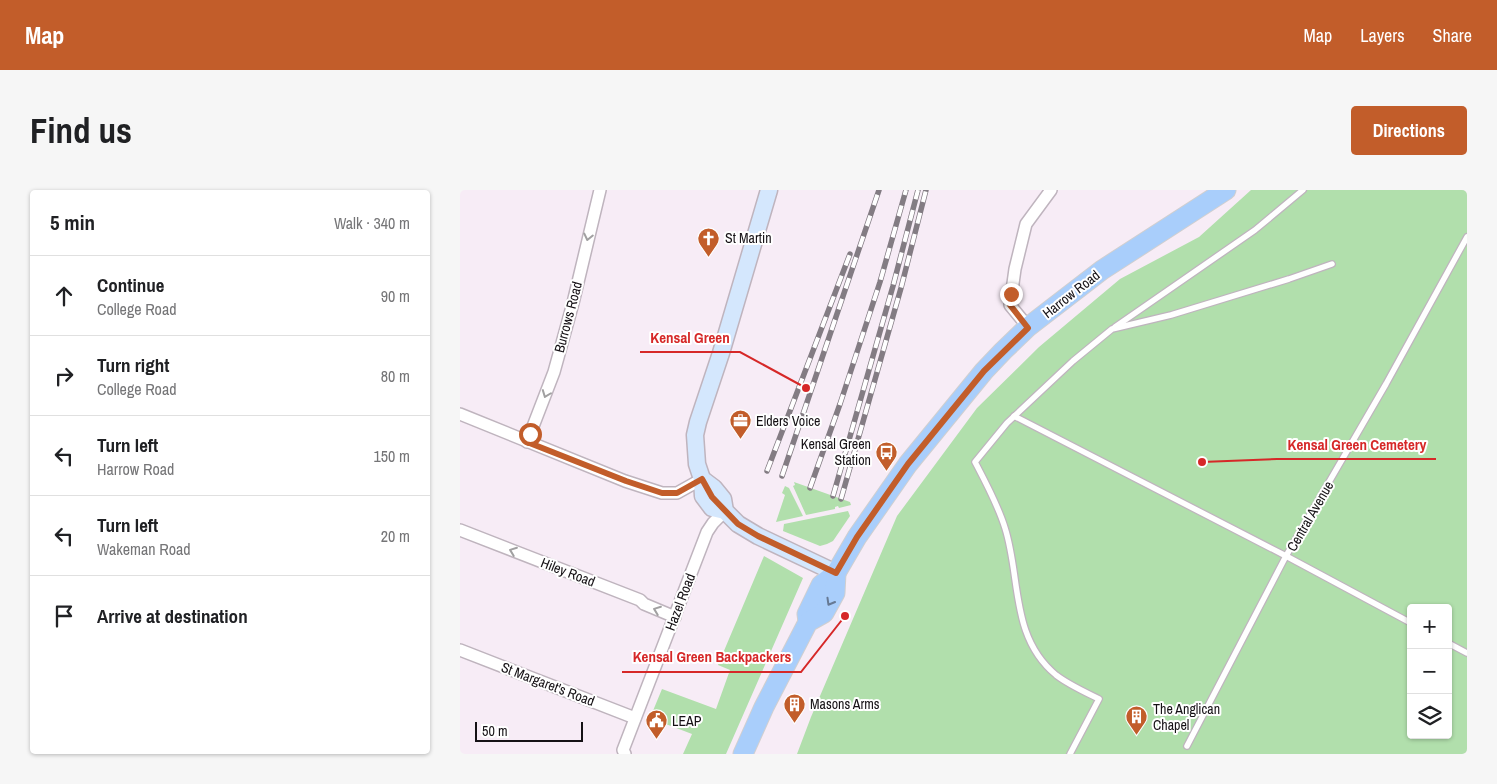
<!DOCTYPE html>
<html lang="en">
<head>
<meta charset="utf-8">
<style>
  :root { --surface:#fff; --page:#f6f6f6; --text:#202124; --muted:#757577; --line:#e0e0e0; --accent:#c25d2a }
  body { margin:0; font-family:"Archivo Narrow",sans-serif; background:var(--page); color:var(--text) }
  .controls { position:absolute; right:15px; bottom:15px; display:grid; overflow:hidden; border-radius:5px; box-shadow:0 1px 4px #0004 }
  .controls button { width:45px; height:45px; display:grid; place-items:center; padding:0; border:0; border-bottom:1px solid var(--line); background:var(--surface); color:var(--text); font:25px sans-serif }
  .scale { position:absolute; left:15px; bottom:12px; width:108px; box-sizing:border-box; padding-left:5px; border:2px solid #151115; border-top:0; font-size:14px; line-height:18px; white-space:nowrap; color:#151115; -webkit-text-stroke:4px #fff; paint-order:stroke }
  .stop { position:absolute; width:15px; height:15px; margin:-11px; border:4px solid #c25d2a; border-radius:50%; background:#fff }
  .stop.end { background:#c25d2a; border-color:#fff; box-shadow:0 1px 5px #0008 }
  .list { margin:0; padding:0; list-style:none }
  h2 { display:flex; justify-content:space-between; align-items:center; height:65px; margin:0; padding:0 20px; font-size:21px }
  h2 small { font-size:16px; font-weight:400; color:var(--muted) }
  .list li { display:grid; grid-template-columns:32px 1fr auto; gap:15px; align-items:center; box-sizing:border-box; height:80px; padding:0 20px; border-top:1px solid var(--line) }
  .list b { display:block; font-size:19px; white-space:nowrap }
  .list p { margin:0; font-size:16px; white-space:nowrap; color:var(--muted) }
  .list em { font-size:16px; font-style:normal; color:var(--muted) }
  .icon { flex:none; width:28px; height:28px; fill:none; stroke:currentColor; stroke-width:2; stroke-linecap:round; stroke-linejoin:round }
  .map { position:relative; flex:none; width:1007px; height:564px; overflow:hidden; border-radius:5px }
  header { display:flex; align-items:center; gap:30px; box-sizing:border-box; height:70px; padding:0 25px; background:var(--accent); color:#fff }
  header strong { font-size:24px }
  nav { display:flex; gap:28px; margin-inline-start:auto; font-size:18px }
  .intro { display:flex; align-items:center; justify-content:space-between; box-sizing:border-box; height:120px; padding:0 30px }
  h1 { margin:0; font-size:35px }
  .button { padding:12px 22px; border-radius:5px; background:var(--accent); color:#fff; font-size:18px; font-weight:700 }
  main { display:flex; gap:30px; padding:0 30px }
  aside { flex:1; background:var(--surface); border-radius:5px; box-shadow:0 1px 4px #0004 }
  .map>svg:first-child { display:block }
</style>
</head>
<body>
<header>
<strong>Map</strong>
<nav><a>Map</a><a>Layers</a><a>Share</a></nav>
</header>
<div class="intro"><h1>Find us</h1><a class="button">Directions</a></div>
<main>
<aside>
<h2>5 min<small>Walk · 340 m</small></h2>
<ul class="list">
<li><svg class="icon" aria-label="ahead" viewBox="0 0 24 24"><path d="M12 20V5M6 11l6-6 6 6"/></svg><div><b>Continue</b><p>College Road</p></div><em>90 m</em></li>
<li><svg class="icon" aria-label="right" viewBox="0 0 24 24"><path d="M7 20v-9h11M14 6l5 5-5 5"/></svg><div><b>Turn right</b><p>College Road</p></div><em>80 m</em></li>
<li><svg class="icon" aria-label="left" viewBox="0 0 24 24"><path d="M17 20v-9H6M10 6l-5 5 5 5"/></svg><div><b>Turn left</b><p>Harrow Road</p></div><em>150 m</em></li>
<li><svg class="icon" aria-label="left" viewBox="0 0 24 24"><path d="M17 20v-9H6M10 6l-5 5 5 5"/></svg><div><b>Turn left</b><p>Wakeman Road</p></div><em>20 m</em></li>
<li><svg class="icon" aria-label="arrive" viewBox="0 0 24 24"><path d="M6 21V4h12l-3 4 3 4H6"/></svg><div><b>Arrive at destination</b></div></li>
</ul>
</aside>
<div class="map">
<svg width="1007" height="564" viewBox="0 0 1007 564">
  <rect width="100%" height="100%" fill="#f7ecf6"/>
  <g fill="#b1dfac" fill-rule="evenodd">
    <path d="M791 0H1007V564H337L351 527 437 326 517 218 579 157 660 89 739 47ZM951 418H988V545H951Z"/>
    <path d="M334 292 390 312 391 315 379 318 378 316 375 317V319L346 325 333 296 335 295Z"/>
    <path d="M325 296 329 298 343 326 316 332 325 305 322 303Z"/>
    <path d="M388 321 390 326 373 351 367 354 360 356 323 341 324 334Z"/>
    <path d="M304 366 343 388 266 564H223L232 544 190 528 202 499 256 519 270 480 258 475Z"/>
  </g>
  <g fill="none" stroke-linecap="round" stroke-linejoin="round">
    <defs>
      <g id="lane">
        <path d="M655 137 795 40 843 0"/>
        <path d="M554 226 826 366 951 433"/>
        <path d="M988 453 1007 463"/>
        <path d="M727 556 826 366 926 194 1007 47"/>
        <path d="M610 564 639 509C625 502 609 495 596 485 550 447 561 388 545 338 538 315 526 293 515 272L547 233 613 171 652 139 711 125 829 89 872 74"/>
      </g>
      <g id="street">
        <path d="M568 137 550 115 555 79 566 34 591 0"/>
        <path d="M0 224 165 291 202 303H217L242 289"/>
        <path d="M67 252 94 182 113 113 140 0"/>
        <path d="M0 340 180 410 184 414 215 427"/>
        <path d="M0 460 175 528"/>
        <path d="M165 564 163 560 247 342 253 333 265 321"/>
      </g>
      <g id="secondary">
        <path d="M242 289 254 298 263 309 265 321 278 334 298 346 376 383"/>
        <path d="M265 321 252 318 243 306 242 289 237 274 235 245 238 232 261 163 309 0"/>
      </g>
      <g id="primary">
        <path d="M348 432 347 424 361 395 376 383 397 347 448 274 524 181 543 161 568 137 642 80 766 0"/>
        <path d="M283 564 304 517 348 432 364 423 375 403 376 383"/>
      </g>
    </defs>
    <use href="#lane" stroke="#bfb4be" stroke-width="8"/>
    <use href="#street" stroke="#bfb4be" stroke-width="14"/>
    <use href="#secondary" stroke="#bfb4be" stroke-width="19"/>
    <use href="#primary" stroke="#d0cfd0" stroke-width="21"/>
    <use href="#lane" stroke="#fff" stroke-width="5.5"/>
    <use href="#street" stroke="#fff" stroke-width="11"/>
    <use href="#secondary" stroke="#d4e7fd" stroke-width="16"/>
    <use href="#primary" stroke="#a9cefb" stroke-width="19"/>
    <defs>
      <g id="rail">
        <path d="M307 281 390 64"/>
        <path d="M322 286 419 0"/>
        <path d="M350 298 380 214 420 92 446 0"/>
        <path d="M373 306 433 96 458 0"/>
        <path d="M381 309 441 98 466 0"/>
      </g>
    </defs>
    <use href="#rail" stroke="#837c83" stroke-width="5.5"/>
    <use href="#rail" stroke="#fff" stroke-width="4" stroke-dasharray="11" stroke-linecap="butt"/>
  </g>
  <defs><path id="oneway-chevron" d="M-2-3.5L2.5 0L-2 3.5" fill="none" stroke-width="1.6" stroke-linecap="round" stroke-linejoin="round" transform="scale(1.25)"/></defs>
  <g stroke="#a1a0a1">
    <use href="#oneway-chevron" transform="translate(128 47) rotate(103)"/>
    <use href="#oneway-chevron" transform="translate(86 204) rotate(111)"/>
    <use href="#oneway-chevron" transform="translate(53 361) rotate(-159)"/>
    <use href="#oneway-chevron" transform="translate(197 420) rotate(-159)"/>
  </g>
  <use stroke="#667994" href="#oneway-chevron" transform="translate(370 412) rotate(120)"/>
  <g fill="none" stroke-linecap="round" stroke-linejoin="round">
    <path stroke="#c25d2a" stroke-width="6" d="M70 244 67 252 166 291 202 303H217L242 289 252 307 278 334 298 346 376 383 397 347 448 274 524 181 568 138 550 115 551 104"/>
  </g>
  <defs>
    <symbol id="church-pin" viewBox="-11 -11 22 30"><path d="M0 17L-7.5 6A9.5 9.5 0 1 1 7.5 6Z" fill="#c25d2a" stroke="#fff"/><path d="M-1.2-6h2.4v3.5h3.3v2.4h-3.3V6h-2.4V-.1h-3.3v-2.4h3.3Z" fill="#fff"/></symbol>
    <symbol id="office-pin" viewBox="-11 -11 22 30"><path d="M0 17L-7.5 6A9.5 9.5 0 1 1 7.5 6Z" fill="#c25d2a" stroke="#fff"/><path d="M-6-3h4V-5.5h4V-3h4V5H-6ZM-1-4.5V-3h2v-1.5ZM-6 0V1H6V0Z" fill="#fff"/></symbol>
    <symbol id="bus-pin" viewBox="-11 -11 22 30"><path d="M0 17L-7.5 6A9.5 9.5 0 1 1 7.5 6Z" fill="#c25d2a" stroke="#fff"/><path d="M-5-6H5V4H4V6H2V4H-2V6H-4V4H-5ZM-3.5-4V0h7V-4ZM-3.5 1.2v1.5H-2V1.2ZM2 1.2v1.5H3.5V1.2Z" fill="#fff"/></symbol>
    <symbol id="building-pin" viewBox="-11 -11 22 30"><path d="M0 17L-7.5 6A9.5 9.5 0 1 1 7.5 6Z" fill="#c25d2a" stroke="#fff"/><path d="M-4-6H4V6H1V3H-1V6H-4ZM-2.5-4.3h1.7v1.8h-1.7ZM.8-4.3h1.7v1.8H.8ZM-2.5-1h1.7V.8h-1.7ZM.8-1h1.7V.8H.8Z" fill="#fff"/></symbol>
    <symbol id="civic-pin" viewBox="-11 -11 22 30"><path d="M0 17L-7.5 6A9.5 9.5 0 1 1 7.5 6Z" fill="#c25d2a" stroke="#fff"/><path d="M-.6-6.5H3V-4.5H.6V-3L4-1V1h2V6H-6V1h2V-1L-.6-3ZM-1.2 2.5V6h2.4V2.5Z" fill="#fff"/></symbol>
  </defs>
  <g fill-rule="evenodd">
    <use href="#church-pin" x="236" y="36" width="25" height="34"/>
    <use href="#office-pin" x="268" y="218" width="25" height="34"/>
    <use href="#bus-pin" x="414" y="250" width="25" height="34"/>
    <use href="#building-pin" x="322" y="502" width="25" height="34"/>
    <use href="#building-pin" x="664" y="514" width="25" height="34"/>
    <use href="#civic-pin" x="184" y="518" width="25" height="34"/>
  </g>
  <g text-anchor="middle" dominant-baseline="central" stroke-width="4" stroke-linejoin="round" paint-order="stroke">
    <g font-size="14" fill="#151115" stroke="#fff" text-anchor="start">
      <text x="265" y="48">St Martin</text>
      <text x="296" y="231">Elders Voice</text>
      <text x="411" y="254" text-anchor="end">Kensal Green<tspan x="411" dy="16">Station</tspan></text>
      <text x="350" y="514">Masons Arms</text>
      <text x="693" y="519">The Anglican<tspan x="693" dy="16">Chapel</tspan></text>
      <text x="212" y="531">LEAP</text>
    </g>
    <g font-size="14" fill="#151115" stroke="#fff">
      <text transform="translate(611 104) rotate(-38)">Harrow Road</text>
      <text transform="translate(108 127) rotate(-75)">Burrows Road</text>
      <text transform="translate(850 326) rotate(-60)">Central Avenue</text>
      <text transform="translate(108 382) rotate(21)">Hiley Road</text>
      <text transform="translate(220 412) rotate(-69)">Hazel Road</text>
      <text transform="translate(88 494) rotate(21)">St Margaret's Road</text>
    </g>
  </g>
  <path fill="none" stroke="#d62828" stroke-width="2" d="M346 198L280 162H180M742 272L817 269H976M385 426L341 482H162"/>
  <g fill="#d62828" stroke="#fff" stroke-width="2">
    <circle cx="346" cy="198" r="5"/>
    <circle cx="742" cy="272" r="5"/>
    <circle cx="385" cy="426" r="5"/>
  </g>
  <g font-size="15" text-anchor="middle" font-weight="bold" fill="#d62828" stroke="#fff" stroke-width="4" stroke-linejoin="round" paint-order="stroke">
    <text x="230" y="153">Kensal Green</text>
    <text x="897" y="260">Kensal Green Cemetery</text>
    <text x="252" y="472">Kensal Green Backpackers</text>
  </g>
</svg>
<div class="controls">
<button>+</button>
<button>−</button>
<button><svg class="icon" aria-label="layers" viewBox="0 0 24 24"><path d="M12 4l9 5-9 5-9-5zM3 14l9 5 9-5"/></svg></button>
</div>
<div class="scale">50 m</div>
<div class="stop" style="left:70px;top:244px"></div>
<div class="stop end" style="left:551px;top:104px"></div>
</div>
</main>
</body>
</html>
